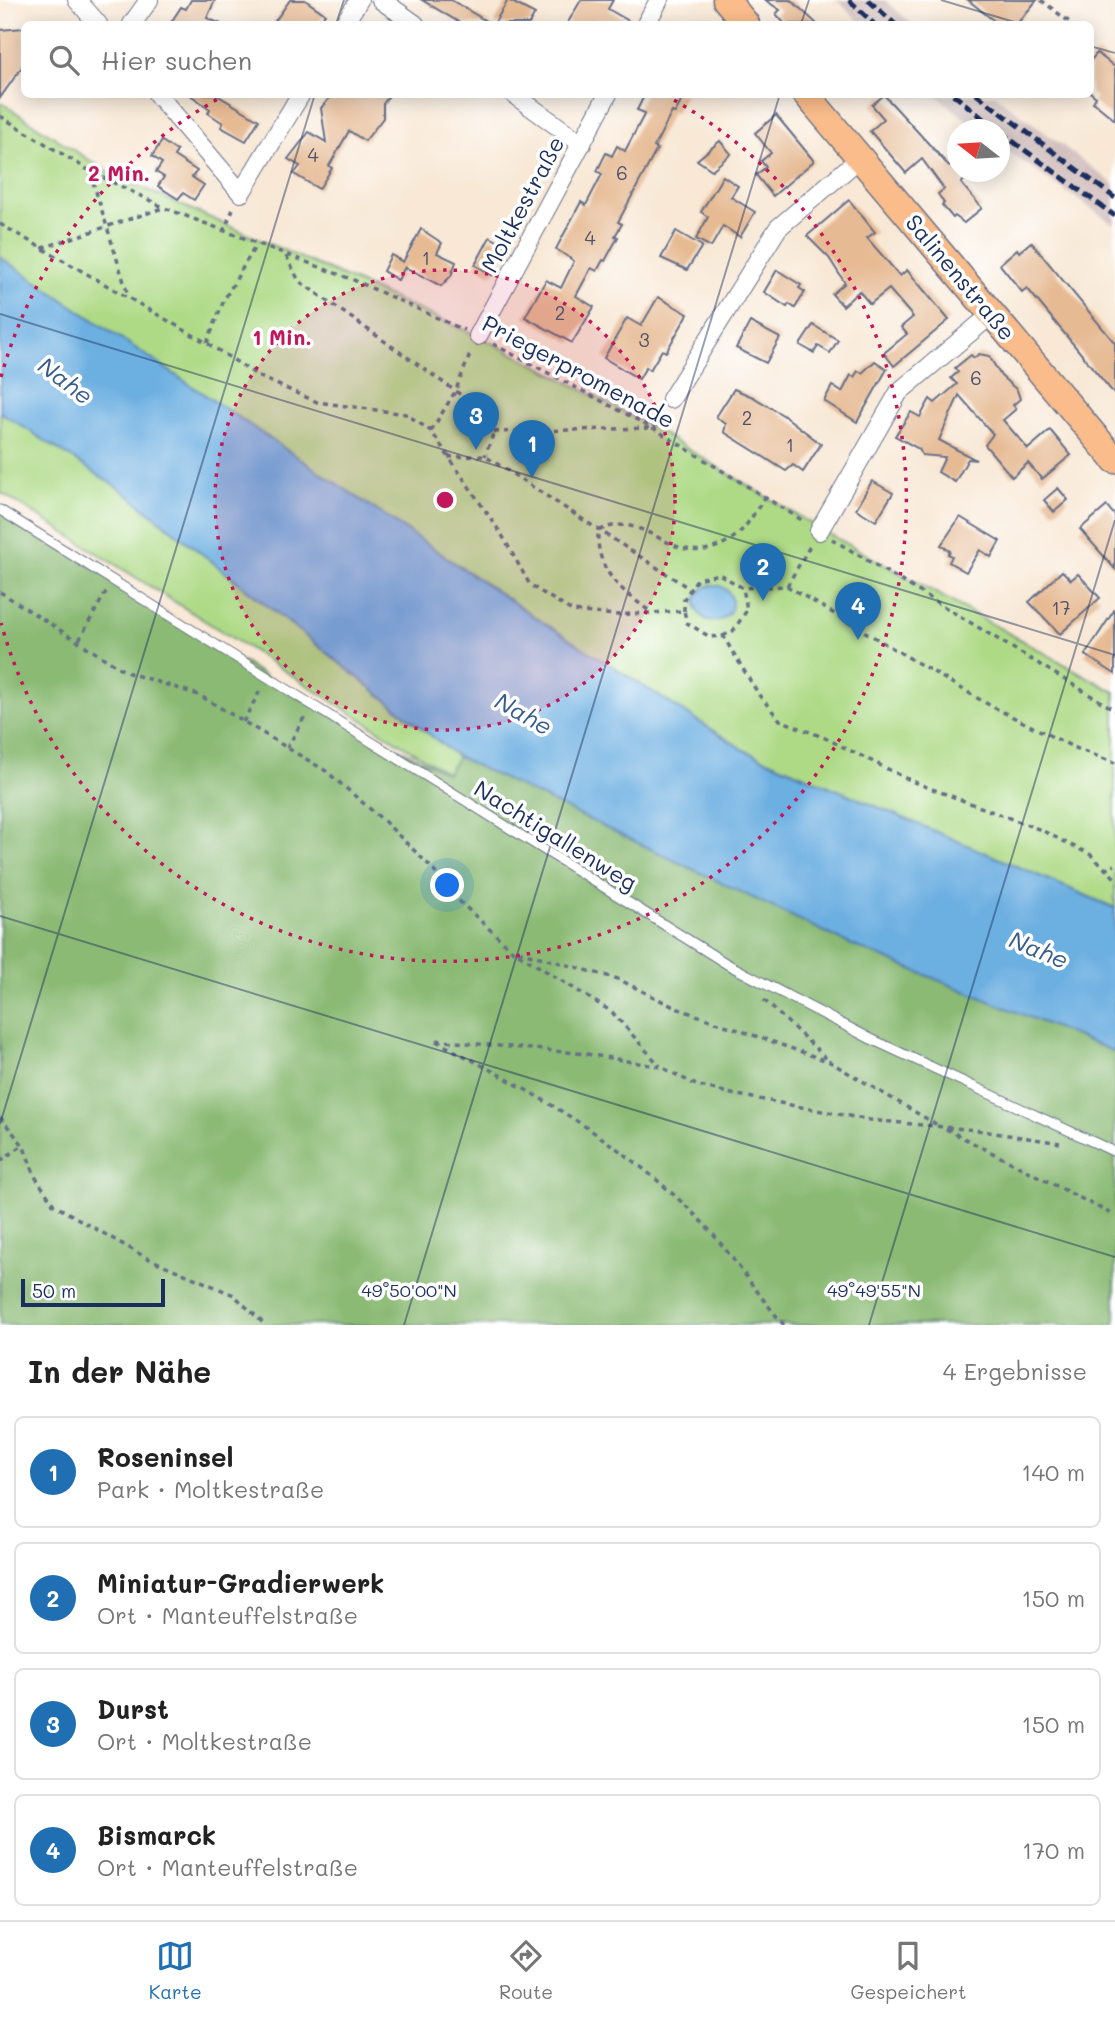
<!DOCTYPE html>
<html lang="de">
<head>
<meta charset="utf-8">
<style>
  :root { --surface:#fff; --page:#f2f2f2; --text:#222; --muted:#767676; --line:#e0e0e0; --accent:#1f6fb2 }
  body { margin:0; font-family:Mali,sans-serif; background:var(--page); color:var(--text) }
  .compass { position:absolute; left:947px; top:119px; width:63px; height:63px; border-radius:50%; background:var(--surface); box-shadow:0 4px 18px #0003; rotate:287deg }
  .scale { position:absolute; left:21px; bottom:18px; width:144px; box-sizing:border-box; padding-left:7px; border:4px solid #1b2f5e; border-top:0; font-size:19px; line-height:24px; white-space:nowrap; color:#1b2f5e; -webkit-text-stroke:5px #fff; paint-order:stroke }
  .you { position:absolute; left:448px; top:886px; width:24px; height:24px; margin:-18px; border:5px solid #fff; border-radius:50%; background:#1a73e8; box-shadow:0 0 0 10px #1a73e833 }
  .badge { display:grid; place-items:center; width:46px; height:46px; border-radius:50%; background:var(--accent); color:#fff; font-size:23px; font-weight:700 }
  .pin { position:absolute; translate:-50% -58px; filter:drop-shadow(0 2px 4px #0008) }
  .pin::after { content:''; position:absolute; top:37px; width:24px; height:21px; background:inherit; clip-path:polygon(0 0,100% 0,50% 100%) }
  .list { margin:0; padding:0; list-style:none }
  h2 { display:flex; justify-content:space-between; align-items:center; height:91px; margin:0; padding:0 28px; font-size:30px }
  h2 small { font-size:23px; font-weight:400; color:var(--muted) }
  .list li { display:grid; grid-template-columns:46px 1fr auto; gap:21px; align-items:center; box-sizing:border-box; height:112px; margin:0 14px 14px; padding:0 14px; border:2px solid var(--line); border-radius:10px }
  .list b { display:block; font-size:26px; white-space:nowrap }
  .list p { margin:0; font-size:23px; white-space:nowrap; color:var(--muted) }
  .list em { font-size:23px; font-style:normal; color:var(--muted) }
  .icon { flex:none; width:38px; height:38px; fill:none; stroke:currentColor; stroke-width:2; stroke-linecap:round; stroke-linejoin:round }
  .map { position:relative; flex:none; width:1115px; height:1325px; overflow:hidden }
  .search { position:absolute; background:var(--surface); box-shadow:0 4px 18px #0003; left:21px; right:21px; top:21px; height:77px; display:flex; align-items:center; gap:18px; box-sizing:border-box; padding:0 24px; border-radius:10px; color:var(--muted); font-size:26px }
  .sheet { height:595px; background:var(--surface) }
  nav { display:flex; justify-content:space-around; align-items:center; box-sizing:border-box; height:98px; border-top:2px solid var(--line); background:var(--surface); font-size:19px; color:var(--muted) }
  nav a { display:grid; justify-items:center; gap:4px }
  nav .on { color:var(--accent) }
  .map>svg:first-child { display:block }
</style>
</head>
<body>
<div class="map">
<svg width="1115" height="1325" viewBox="0 0 1115 1325">
  <rect width="100%" height="100%" fill="#fff"/>
  <filter id="ink" filterUnits="userSpaceOnUse"><feTurbulence type="fractalNoise" baseFrequency=".0143" numOctaves="2"/><feDisplacementMap in="SourceGraphic" scale="14" xChannelSelector="R" yChannelSelector="G"/><feConvolveMatrix kernelMatrix="1 2 1 2 8 2 1 2 1" color-interpolation-filters="sRGB"/></filter>
  <filter id="wash" filterUnits="userSpaceOnUse"><feTurbulence type="fractalNoise" baseFrequency=".00686" numOctaves="4" result="noise"/><feDisplacementMap in="SourceGraphic" scale="28" xChannelSelector="R" yChannelSelector="G"/><feGaussianBlur stdDeviation="1.57" result="paint"/><feColorMatrix in="noise" values="0 0 0 0 0 0 0 0 0 0 0 0 0 0 0 0 0 1.4 0 .05"/><feComposite in="paint" operator="in"/></filter>
  <g filter="url(#wash)">
    <rect width="100%" height="100%" fill="#f8e8d5"/>
    <g fill="#d1bfbd">
      <path d="M837 0H884L912 24H862Z"/>
      <path d="M936 95H995L1115 185V225L1000 146V130L978 129Z"/>
    </g>
    <g fill="#aeda86" stroke="#648472" stroke-width="2">
      <path d="M0 102 111 174 478 336 548 371 653 428 818 528 1115 692V908L744 750 541 621 0 257Z"/>
      <path d="M0 412 123 491 458 757 447 773 0 492Z"/>
    </g>
    <path fill="#8aba73" stroke="#527468" stroke-width="2" d="M0 510 311 705 447 773 458 757 852 945 1115 1052V1325H0Z"/>
    <g fill="#6cafe1" stroke="#446fa0" stroke-width="2">
      <path d="M0 257 541 621 744 750 1115 908V1052L852 945 458 757 123 491 0 412Z"/>
      <circle cx="714" cy="603" r="18"/>
    </g>
    <g id="blocks">
      <g fill="#e6ba93">
        <path d="M191 0H215L207 18 221 24H170L181 7 186 9Z"/>
        <path d="M290 0H305L325 14 317 24H273Z"/>
        <path d="M422 0H451L491 24H462Z"/>
        <path d="M508 0 535 14 529 24H494Z"/>
        <path d="M581 0H613L608 9 634 24H567Z"/>
        <path d="M765 0H791L817 24H785L776 14 780 10Z"/>
        <path d="M968 0H1037L1017 24H998Z"/>
        <path d="M24 28V64L0 98V30Z"/>
        <path d="M1097 53 1115 67V120L1093 102 1096 97 1090 92V61Z"/>
        <path d="M189 94H215L259 120 246 141 221 127 223 123 208 113 210 109Z"/>
        <path d="M333 94H390L383 104V118L365 141 349 131 329 166 332 168 319 189 294 174 300 166 288 159 309 132 326 142 321 108Z"/>
        <path d="M645 94H685L675 113 672 112 654 147 657 149 618 222 622 224 615 236 618 237 605 261 603 260 597 271 591 268 576 296 594 307 572 343 525 317 546 280 561 288 574 261 556 249 581 202 586 205 602 174 597 171 606 153 612 156 617 146 625 151 645 113 637 110Z"/>
        <path d="M884 95 949 166 957 159V172H974L961 183 982 208 964 223 955 216 953 218 942 205 944 203 938 194 944 189 922 159 906 173 870 131 884 119 872 105Z"/>
        <path d="M776 115 814 161 773 196 756 175 766 167 761 161 771 153 755 133Z"/>
        <path d="M162 141 177 151 174 156 197 171 192 177 204 185 194 200 183 193 178 199 158 186 164 177 156 172 162 163 152 156Z"/>
        <path d="M720 141 731 154 712 170 697 160Z"/>
        <path d="M723 176 738 186 731 197 755 212 740 237 723 226 711 247 696 239 708 217 701 212Z"/>
        <path d="M849 200 875 232 867 238 900 276 907 270 949 320 894 366 884 353 907 334 901 327 913 317 889 289 870 304 859 291 843 306 832 294 845 283 829 258 807 236Z"/>
        <path d="M421 229 442 243 437 253 456 262 451 276 441 286 405 267 398 280 383 271 391 255 403 262Z"/>
        <path d="M676 231 702 246 687 270 661 258Z"/>
        <path d="M490 237 508 247 492 275 475 265Z"/>
        <path d="M1031 242 1115 343V395L1027 288 1022 292 1001 266 1000 264 1017 249 1019 252Z"/>
        <path d="M777 270 801 285 799 288 805 292 795 308 789 304 787 307 764 292Z"/>
        <path d="M658 297 688 314 666 352 662 350 650 370 646 367 639 379 604 358 627 318 641 326Z"/>
        <path d="M750 322 780 338 766 363 736 348Z"/>
        <path d="M813 325 838 340 830 353 818 346 814 353 800 345Z"/>
        <path d="M979 354 989 356 1001 376 1017 390 1020 399 1013 405 1016 409 1003 420 1028 449 1050 430 1071 455 1042 479 1028 463 1012 477 985 445 993 434 959 395 939 440 976 460 968 459 955 482 938 472 945 457 922 455 919 449 895 436 911 412 920 417 930 399 935 403 957 384 951 378 958 372 955 368 971 355 974 358Z"/>
        <path d="M875 361 887 369 857 422 824 401 832 386 842 392 851 375 854 377 858 371 862 373Z"/>
        <path d="M734 389 753 397 786 417 821 444 803 472 793 465 786 471 724 432 726 424 716 417Z"/>
        <path d="M872 481 893 493 876 521 856 509Z"/>
        <path d="M1058 488 1068 500 1054 512 1044 500Z"/>
        <path d="M1107 506 1115 516V569L1080 529Z"/>
        <path d="M960 517 1000 541 991 557 980 550 966 572 949 562 952 556 948 554 950 551 941 545Z"/>
        <path d="M1062 571 1071 580 1078 574 1100 598 1060 634 1029 602Z"/>
        <path d="M1115 609V674L1085 655Z"/>
      </g>
    </g>
  </g>
  <g filter="url(#ink)">
    <use href="#blocks" fill-opacity="0" stroke="#687088" stroke-width="2"/>
    <g fill="none" stroke-linecap="round" stroke-linejoin="round">
      <defs>
        <path id="lane" d="M0 510 727 964 871 1039 1115 1152"/>
        <g id="street">
          <path d="M77 0 98 24"/>
          <path d="M381 0 415 24"/>
          <path d="M132 24 149 0"/>
          <path d="M344 24 359 0"/>
          <path d="M646 24 659 0"/>
          <path d="M157 94 241 193 301 94"/>
          <path d="M513 94 582 144"/>
          <path d="M478 336 608 94"/>
          <path d="M671 399 778 228 861 157"/>
          <path d="M819 531 899 392 992 314"/>
        </g>
        <g id="primary">
          <path d="M726 0 746 24"/>
          <path d="M806 94 1115 460"/>
        </g>
      </defs>
      <use href="#lane" stroke="#687088" stroke-width="11"/>
      <use href="#street" stroke="#687088" stroke-width="20"/>
      <use href="#primary" stroke="#687088" stroke-width="29"/>
      <g stroke="#687088" stroke-width="3.5" stroke-dasharray="5 5" stroke-linecap="butt">
        <path d="M1041 0 1072 24"/>
        <path d="M0 116 90 171 165 208 356 281 464 330"/>
        <path d="M90 172 128 295"/>
        <path d="M0 224 207 343 260 377 317 402 406 414 431 431 502 535 530 585 572 611 615 615 684 611 687 623 710 637 723 636 759 695 780 720 825 738 914 782 1041 830 1091 855 1115 878"/>
        <path d="M223 232 234 207"/>
        <path d="M42 248 163 208"/>
        <path d="M286 256 299 281 481 409 494 432 485 456"/>
        <path d="M207 343 224 300 256 245"/>
        <path d="M493 344 653 428 805 522"/>
        <path d="M431 431 455 392 471 352"/>
        <path d="M494 432 653 428 663 413"/>
        <path d="M448 457 485 456 690 589"/>
        <path d="M832 539 1115 710"/>
        <path d="M787 586 810 546"/>
        <path d="M0 592 126 672 199 695 326 771 384 821 428 864 457 899 512 950 612 1012 660 1066"/>
        <path d="M648 610C619 588 596 571 598 531 649 505 673 576 730 540 745 531 755 512 764 498"/>
        <path d="M684 611V599L697 579 719 574 743 588 787 586 991 706 1073 747 1115 763"/>
        <path d="M723 636 733 631 747 610 743 588"/>
        <path d="M79 640 107 590"/>
        <path d="M243 722 262 687"/>
        <path d="M287 748 305 716"/>
        <path d="M1104 870 1115 865"/>
        <path d="M518 951 618 979 676 1008 830 1062 939 1126"/>
        <path d="M764 1000 827 1059"/>
        <path d="M0 1117 23 1145 36 1178 54 1205 145 1257 234 1295 265 1325"/>
        <path d="M946 1129 1115 1216"/>
        <path d="M0 1161 23 1145"/>
        <path d="M784 1325C752 1288 726 1244 690 1210 616 1138 525 1087 434 1040L587 1054 661 1067 696 1085 732 1094 870 1120 976 1130 1060 1143"/>
      </g>
      <use href="#lane" stroke="#fff" stroke-width="9"/>
      <use href="#street" stroke="#fff" stroke-width="18"/>
      <use href="#primary" stroke="#f9bc8a" stroke-width="26"/>
      <g stroke="#1b2f5e" stroke-width="5" stroke-dasharray="10 5" stroke-linecap="butt">
        <path d="M849 0 874 24"/>
        <path d="M868 0 895 24"/>
        <path d="M953 94 997 130"/>
        <path d="M976 94 1115 198"/>
        <path d="M1000 132 1115 216"/>
      </g>
    </g>
  </g>
  <path fill="none" stroke="#1b2f5e" stroke-width="2" stroke-opacity="0.45" d="M941 0 1021 24M336 24 344 0M801 24 809 0M1090 46 1115 53M0 314 1115 655M0 916 1115 1257M0 1124 315 94M404 1325 780 94M869 1325 1115 520"/>
  <circle cx="445" cy="500" r="230" fill="#c2185b" fill-opacity=".12"/>
  <g fill="none" stroke="#c2185b" stroke-width="3.5" stroke-dasharray="3.5 7">
    <circle cx="445" cy="500" r="230"/>
    <path d="M1 377A461 461 0 0 1 225 95M665 95A461 461 0 1 1 1 623"/>
  </g>
  <g text-anchor="middle" dominant-baseline="central" stroke-width="7" stroke-linejoin="round" paint-order="stroke">
    <g font-size="19" fill="#4e526b">
      <text x="313" y="154">4</text>
      <text x="622" y="172">6</text>
      <text x="590" y="237">4</text>
      <text x="426" y="257">1</text>
      <text x="560" y="312">2</text>
      <text x="644" y="339">3</text>
      <text x="976" y="377">6</text>
      <text x="747" y="417">2</text>
      <text x="790" y="444">1</text>
      <text x="1061" y="607">17</text>
    </g>
    <g font-size="23" fill="#1b2f5e" stroke="#fff">
      <text transform="translate(522 204) rotate(-62)">Moltkestraße</text>
      <text transform="translate(961 277) rotate(50)">Salinenstraße</text>
      <text transform="translate(579 371) rotate(28)">Priegerpromenade</text>
      <text transform="translate(556 835) rotate(32)">Nachtigallenweg</text>
    </g>
    <g font-size="24" font-style="italic" fill="#375c8c" stroke="#fff">
      <text transform="translate(66 380) rotate(37)">Nahe</text>
      <text transform="translate(524 713) rotate(29)">Nahe</text>
      <text transform="translate(1039 949) rotate(22)">Nahe</text>
    </g>
  </g>
  <g font-size="18" text-anchor="middle" fill="#1b2f5e" stroke="#fff" stroke-width="7" stroke-linejoin="round" paint-order="stroke">
    <text x="409" y="1297">49°50'00"N</text>
    <text x="874" y="1297">49°49'55"N</text>
  </g>
  <circle cx="445" cy="500" r="10" fill="#c2185b" stroke="#fff" stroke-width="3.5"/>
  <g font-size="21" text-anchor="middle" font-weight="bold" fill="#c2185b" stroke="#fff" stroke-width="7" stroke-linejoin="round" paint-order="stroke">
    <text x="119" y="181">2 Min.</text>
    <text x="282" y="345">1 Min.</text>
  </g>
</svg>
<svg class="compass" viewBox="-18 -18 36 36"><path d="M0-13l5 13h-10z" fill="#e53935"/><path d="M0 13l5-13h-10z" fill="#767676"/></svg>
<div class="scale">50 m</div>
<div class="you"></div>
<div class="pin badge" style="left:532px;top:478px">1</div>
<div class="pin badge" style="left:763px;top:601px">2</div>
<div class="pin badge" style="left:476px;top:450px">3</div>
<div class="pin badge" style="left:858px;top:640px">4</div>
<div class="search"><svg class="icon" aria-label="search" viewBox="0 0 24 24"><circle cx="10" cy="10" r="6"/><path d="M15 15l6 6"/></svg>Hier suchen</div>
</div>
<section class="sheet">
<h2>In der Nähe<small>4 Ergebnisse</small></h2>
<ul class="list">
<li><span class="badge">1</span><div><b>Roseninsel</b><p>Park · Moltkestraße</p></div><em>140 m</em></li>
<li><span class="badge">2</span><div><b>Miniatur-Gradierwerk</b><p>Ort · Manteuffelstraße</p></div><em>150 m</em></li>
<li><span class="badge">3</span><div><b>Durst</b><p>Ort · Moltkestraße</p></div><em>150 m</em></li>
<li><span class="badge">4</span><div><b>Bismarck</b><p>Ort · Manteuffelstraße</p></div><em>170 m</em></li>
</ul>
</section>
<nav>
<a class="on"><svg class="icon" aria-label="map" viewBox="0 0 24 24"><path d="M3 6l6-2 6 2 6-2v14l-6 2-6-2-6 2zM9 4v14M15 6v14"/></svg>Karte</a>
<a><svg class="icon" aria-label="directions" viewBox="0 0 24 24"><path d="M12 3l9 9-9 9-9-9zM9 14v-3h6M13 9l2 2-2 2"/></svg>Route</a>
<a><svg class="icon" aria-label="saved" viewBox="0 0 24 24"><path d="M7 4h10v16l-5-4-5 4z"/></svg>Gespeichert</a>
</nav>
</body>
</html>
